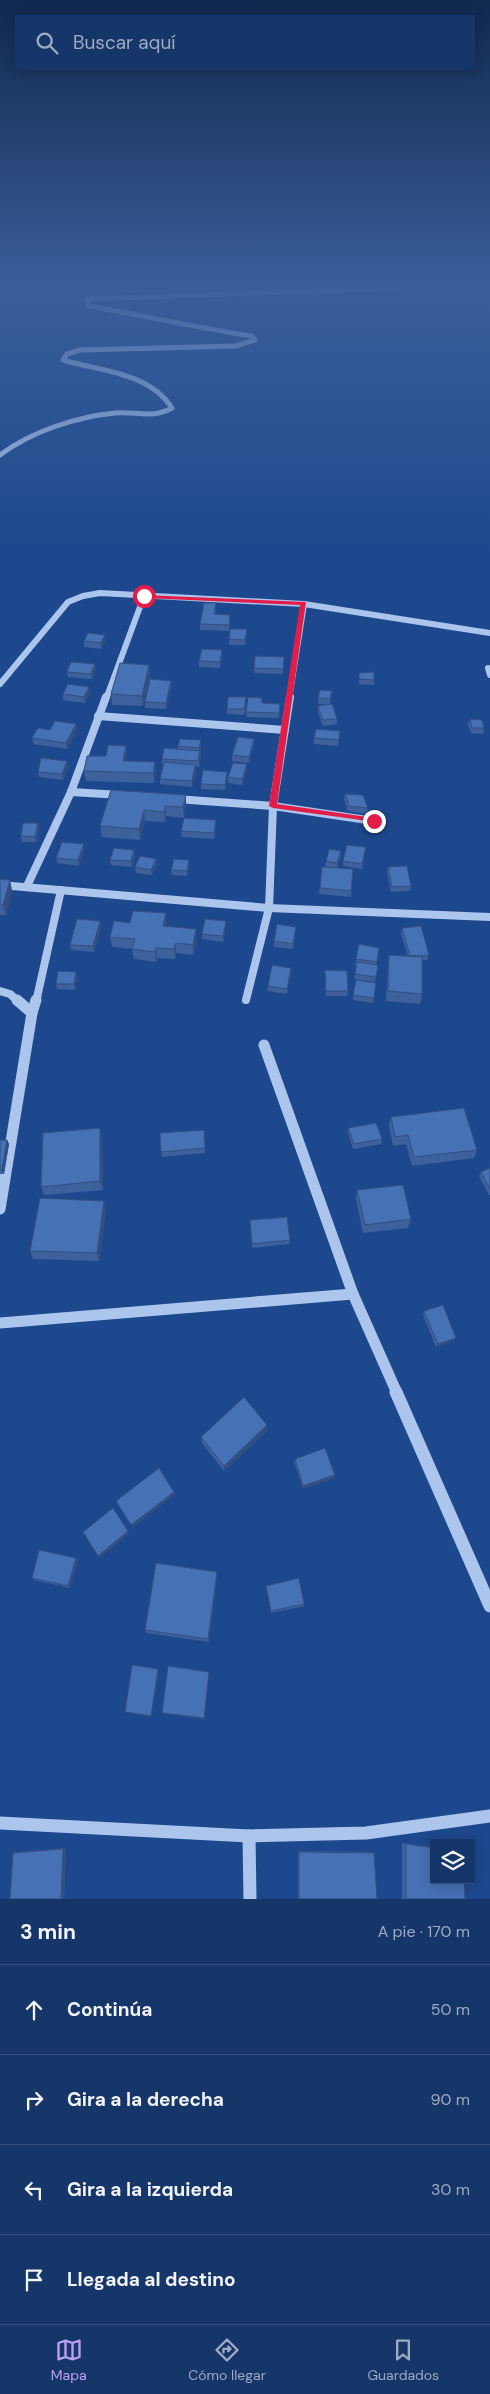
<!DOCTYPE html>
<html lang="es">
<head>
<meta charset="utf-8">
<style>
  :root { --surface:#16366a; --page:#1f3e70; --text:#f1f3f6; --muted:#9eabc1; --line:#35507e; --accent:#bca0f2 }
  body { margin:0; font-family:"DM Sans",sans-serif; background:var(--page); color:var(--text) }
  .controls { position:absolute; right:15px; bottom:15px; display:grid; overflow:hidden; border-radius:0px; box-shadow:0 2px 12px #0003 }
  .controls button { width:45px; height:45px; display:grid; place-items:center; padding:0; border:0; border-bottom:1px solid var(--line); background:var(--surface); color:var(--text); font:25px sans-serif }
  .stop { position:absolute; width:15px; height:15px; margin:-11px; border:4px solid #e11d48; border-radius:50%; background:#fff }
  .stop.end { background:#e11d48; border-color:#fff; box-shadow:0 1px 5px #0008 }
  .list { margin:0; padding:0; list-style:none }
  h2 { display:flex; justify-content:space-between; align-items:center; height:65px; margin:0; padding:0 20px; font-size:21px }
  h2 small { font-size:16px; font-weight:400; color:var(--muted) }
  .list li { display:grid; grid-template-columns:32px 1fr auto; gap:15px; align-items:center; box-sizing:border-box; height:90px; padding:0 20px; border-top:1px solid var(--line) }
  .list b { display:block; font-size:19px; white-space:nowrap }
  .list em { font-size:16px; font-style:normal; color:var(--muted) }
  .icon { flex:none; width:28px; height:28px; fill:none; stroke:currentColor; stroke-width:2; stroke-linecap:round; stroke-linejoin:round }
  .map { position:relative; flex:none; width:490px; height:1899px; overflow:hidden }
  .search { position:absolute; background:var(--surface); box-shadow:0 2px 12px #0003; left:15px; right:15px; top:15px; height:55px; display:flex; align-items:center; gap:12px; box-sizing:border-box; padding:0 18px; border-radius:0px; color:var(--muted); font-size:19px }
  .sheet { height:425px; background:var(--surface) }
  nav { display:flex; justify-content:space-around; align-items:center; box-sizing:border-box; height:70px; border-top:1px solid var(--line); background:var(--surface); font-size:14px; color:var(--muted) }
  nav a { display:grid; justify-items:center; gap:2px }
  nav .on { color:var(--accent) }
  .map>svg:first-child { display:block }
</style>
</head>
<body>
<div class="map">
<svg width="490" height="1899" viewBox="0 0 490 1899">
  <rect width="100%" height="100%" fill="#1e488d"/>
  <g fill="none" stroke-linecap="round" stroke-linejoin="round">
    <path stroke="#acc5ec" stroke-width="5" d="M0 455C32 431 76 417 115 413 136 411 153 419 172 408 149 372 100 371 63 360L67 354 80 350 235 346 255 340 252 336C197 328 143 315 88 306L87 299 396 288 409 286 412 283"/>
    <g stroke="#acc5ec" stroke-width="6">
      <path d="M488 668 490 675"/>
      <path d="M0 684 68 602 83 596 100 593 304 604 490 633"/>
      <path d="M106 699 144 596"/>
      <path d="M289 699 304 604"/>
    </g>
    <g stroke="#acc5ec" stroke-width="8">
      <path d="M98 716 285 730"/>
      <path d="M71 792 121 795"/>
      <path d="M176 799 273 806 374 821"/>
      <path d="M0 885 269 908 490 917"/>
      <path d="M27 886 71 792 106 697"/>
      <path d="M0 991 10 994 19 1002"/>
      <path d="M246 1000 269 908 273 806 290 697"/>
      <path d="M36 1002 61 890"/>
    </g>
    <g stroke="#acc5ec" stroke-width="11">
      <path d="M17 1000 32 1013"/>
      <path d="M264 1045 353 1294 397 1393"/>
      <path d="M0 1209 32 1013 36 1000"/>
      <path d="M0 1323 353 1294"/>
    </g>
    <g stroke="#acc5ec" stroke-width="13">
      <path d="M396 1392 490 1606"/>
      <path d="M0 1823 249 1836 366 1833 490 1816"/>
      <path d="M249 1836 250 1899"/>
    </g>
  </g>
  <g fill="#3d619c">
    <path d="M216 609 215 614 230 620 229 631 200 630V624Z"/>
    <path d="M247 629 245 645H229V639Z"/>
    <path d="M106 640 101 649 84 647V641Z"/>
    <path d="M222 650V656L220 668 199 667V661Z"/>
    <path d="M284 657 283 674 254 673V668Z"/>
    <path d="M95 664 96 670 92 679 68 677 67 672Z"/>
    <path d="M359 673 374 680V685L359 684Z"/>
    <path d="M150 675 143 706 112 705 111 694Z"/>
    <path d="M172 686 166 709 145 708V702Z"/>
    <path d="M89 687 90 692 85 703 63 700V694Z"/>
    <path d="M331 697 330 704 337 719V724L323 726 318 712V706L329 705 318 704V698Z"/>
    <path d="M246 703 244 715 227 714V709Z"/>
    <path d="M262 703 280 704 279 718 246 717V712Z"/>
    <path d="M470 719 484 728 483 734 471 733 468 724Z"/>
    <path d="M76 724 77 730 67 749 34 744 32 738Z"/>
    <path d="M340 731 338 746 314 744V738Z"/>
    <path d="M254 739V744L249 763 232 761V755Z"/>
    <path d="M201 740V756L199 767 195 766 196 770 192 787 160 784V779L163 764H162V759L178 749V746Z"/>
    <path d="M126 746 127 757 126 761 155 762 156 773 154 783 86 781 84 771 106 756Z"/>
    <path d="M67 761 68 767 63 780 39 777 38 772Z"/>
    <path d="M247 770 242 785 228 783V777Z"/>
    <path d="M227 772V778L225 790 201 789V784Z"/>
    <path d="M111 790 186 806 184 818 166 816 165 822 145 821 140 840 102 837 100 826Z"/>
    <path d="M345 794 368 808 367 814 348 811 344 799Z"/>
    <path d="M216 820V826L214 839 182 837 181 831Z"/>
    <path d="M38 823 39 829 36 842H22L21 836Z"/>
    <path d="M366 847 362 869 343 866V861Z"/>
    <path d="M84 850 79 866 57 863 56 858Z"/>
    <path d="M134 850 135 855 132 867 111 865 110 860Z"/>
    <path d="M341 856 337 868 353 869 351 897 319 894 322 867H325L326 861Z"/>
    <path d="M156 859 157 864 152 875 136 873 135 867Z"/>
    <path d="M189 860V865L187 876 172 875 171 870Z"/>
    <path d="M388 867 411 886 410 891 391 892 387 872Z"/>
    <path d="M0 879 12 890 6 915H0Z"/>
    <path d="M166 913V926L197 939 193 955 176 953 175 959 157 958 156 962 134 959 132 949 112 947 110 937 130 923Z"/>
    <path d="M100 921 101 927 94 952 71 950 70 945Z"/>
    <path d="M226 921V926L223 942 202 939V934Z"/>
    <path d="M296 927 293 949 274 947V941Z"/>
    <path d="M402 928 429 955 427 960H422V994L420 1004 386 1001 388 965 389 955 408 956 401 934Z"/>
    <path d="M359 944 379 948 376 965H378L375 982 354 979 357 965H355Z"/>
    <path d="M325 970 348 991 347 996H326Z"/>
    <path d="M291 973 287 994 267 991 268 986Z"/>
    <path d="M77 977 75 990 57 989 56 984Z"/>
    <path d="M356 980 376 983 373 1003 353 1000Z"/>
    <path d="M391 1117 477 1150 474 1158 412 1166 406 1144 393 1146 389 1126Z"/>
    <path d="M100 1128 102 1137 103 1190 44 1195 41 1187Z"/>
    <path d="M348 1128 382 1139 381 1144 353 1149 348 1133Z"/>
    <path d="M204 1130 205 1153 162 1157 161 1152Z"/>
    <path d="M0 1140H7L9 1144 4 1174H0Z"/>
    <path d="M490 1168V1195H489L479 1176 481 1172Z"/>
    <path d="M357 1190 411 1219 408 1228 363 1233 356 1199Z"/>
    <path d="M106 1209 99 1261 33 1259 30 1251Z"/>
    <path d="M250 1220 290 1240 289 1244 252 1248Z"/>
    <path d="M424 1311 454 1341 436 1347 423 1315Z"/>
    <path d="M267 1431 224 1471 202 1443 201 1437Z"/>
    <path d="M295 1459 335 1475 334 1478 303 1489 294 1462Z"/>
    <path d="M78 1560 70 1588 34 1580 32 1578Z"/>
    <path d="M217 1572V1576L209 1642 147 1633 145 1630Z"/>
    <path d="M266 1586 304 1604V1606L271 1613Z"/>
    <path d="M209 1672 204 1719 163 1713H162Z"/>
    <path d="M402 1843 434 1847V1880L465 1899H402Z"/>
    <path d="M66 1848 64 1899H10L13 1853 18 1852Z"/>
    <path d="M298 1851 371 1852 374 1853 299 1899 298 1897Z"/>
  </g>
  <g fill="#324f7f">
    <path d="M105 635 106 640 101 649V643Z"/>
    <path d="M222 650V656L220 668V662Z"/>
    <path d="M95 664 96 670 92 679 91 674Z"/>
    <path d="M149 665 150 675 143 706 142 696Z"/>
    <path d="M171 681 172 686 166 709V703Z"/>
    <path d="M89 687 90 692 85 703 84 697Z"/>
    <path d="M76 724 77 730 67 749 66 743Z"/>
    <path d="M254 739V744L249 763V757Z"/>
    <path d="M201 740V756L199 767V748Z"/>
    <path d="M126 746 127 757 124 772 123 761Z"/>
    <path d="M67 761 68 767 63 780 62 774Z"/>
    <path d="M155 762 156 773 154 783 153 773Z"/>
    <path d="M247 764V770L242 785V779Z"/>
    <path d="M195 765 196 770 192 787V781Z"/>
    <path d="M227 772V778L225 790V785Z"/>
    <path d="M186 795V806L184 818 183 807Z"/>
    <path d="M165 806 166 816 165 822 164 812Z"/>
    <path d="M144 810 145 821 140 840 139 829Z"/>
    <path d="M216 820V826L214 839V833Z"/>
    <path d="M38 823 39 829 36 842 35 837Z"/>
    <path d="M84 844V850L79 866 78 860Z"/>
    <path d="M134 850 135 855 132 867 131 861Z"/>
    <path d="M341 851V856L337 869V863Z"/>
    <path d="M156 859 157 864 152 875 151 870Z"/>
    <path d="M189 860V865L187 876V871Z"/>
    <path d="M10 880 12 890 6 915 3 905Z"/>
    <path d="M166 913 167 924 164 936 163 926Z"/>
    <path d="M100 921 101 927 94 952 93 946Z"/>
    <path d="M226 921V926L223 942V936Z"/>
    <path d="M196 929 197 939 193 955V945Z"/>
    <path d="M176 943V953L175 959 174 949Z"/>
    <path d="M156 948 157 958 156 962 155 952Z"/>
    <path d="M291 968V973L287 994V989Z"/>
    <path d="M76 972 77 977 75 990 74 984Z"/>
    <path d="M100 1128 102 1137 103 1190 100 1181Z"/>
    <path d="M7 1140 9 1144 4 1174 2 1170Z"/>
    <path d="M104 1201 106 1209 99 1261 97 1253Z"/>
    <path d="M456 1338 454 1341 436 1347 438 1344Z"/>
    <path d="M267 1425V1431L224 1471V1466Z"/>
    <path d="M335 1475 334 1478 303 1489V1486Z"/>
    <path d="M174 1492 175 1494 132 1528 131 1525Z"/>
    <path d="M128 1531 129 1534 99 1558 98 1556Z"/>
    <path d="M76 1558 78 1560 70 1588 68 1586Z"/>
    <path d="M217 1572V1576L209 1642 208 1639Z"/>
    <path d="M158 1669 159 1670 152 1717 151 1716Z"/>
    <path d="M66 1848 64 1899H61L63 1849Z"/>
  </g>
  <g fill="#4771b5" stroke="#324f7f">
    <path d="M204 603H216L214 614 230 615 229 625 200 624Z"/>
    <path d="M230 629H247L245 640 229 639Z"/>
    <path d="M88 633 105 635 101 643 84 641Z"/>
    <path d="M202 649 222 650 220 662 199 661Z"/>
    <path d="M255 656 284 657 283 669 254 668Z"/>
    <path d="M71 662 95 664 91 674 67 672Z"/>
    <path d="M120 663 149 665 142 696 111 694Z"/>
    <path d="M374 672V680L359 679V673Z"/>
    <path d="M150 679 171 681 166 703 145 702Z"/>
    <path d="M68 684 89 687 84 697 63 694Z"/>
    <path d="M320 690 332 691 330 699 318 698Z"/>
    <path d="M228 697H246L244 709H227Z"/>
    <path d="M248 697 262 698V703L280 704 279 713 246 712Z"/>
    <path d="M332 704 337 719 323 720 318 706Z"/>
    <path d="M470 719 482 720 484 728H472Z"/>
    <path d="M55 721 76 724 66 743 32 738 38 728 50 730Z"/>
    <path d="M316 729 340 731 339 740 314 738Z"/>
    <path d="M238 737 254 739 249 757 232 755Z"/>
    <path d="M180 739 201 740 199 748 178 746Z"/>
    <path d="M108 745 126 746 123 761 155 762 153 773 84 771 87 756H106Z"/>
    <path d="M164 748 200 751 198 761 162 759Z"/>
    <path d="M41 758 67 761 62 774 38 772Z"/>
    <path d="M164 762 195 765 192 781 160 779Z"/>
    <path d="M233 763 247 764 242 779 228 777Z"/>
    <path d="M203 770 227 772 225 785 201 784Z"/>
    <path d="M111 790 186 795 183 807 165 806 164 812 144 810 139 829 100 826Z"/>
    <path d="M345 794 363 795 368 808 349 806Z"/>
    <path d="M184 818 216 820 214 833 181 831Z"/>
    <path d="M23 823H38L35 837 21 836Z"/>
    <path d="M62 842 84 844 78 860 56 858Z"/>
    <path d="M347 845 366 847 362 864 343 861Z"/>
    <path d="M114 848 134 850 131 861 110 860Z"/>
    <path d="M329 849 341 851 337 863 326 861Z"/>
    <path d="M140 856 156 859 151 870 135 867Z"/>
    <path d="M174 859 189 860 187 871 171 870Z"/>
    <path d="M407 866 411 886 392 887 388 867Z"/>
    <path d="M322 867 353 869 351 891 320 888Z"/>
    <path d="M0 879 10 880 3 905 0 904Z"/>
    <path d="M133 911 166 913 163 926 196 929 193 945 176 943 174 949 156 948 155 952 132 949 135 939 110 937 114 921 130 923Z"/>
    <path d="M77 919 100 921 93 946 70 945Z"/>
    <path d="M205 919 226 921 223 936 202 934Z"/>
    <path d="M277 924 296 927 293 944 274 941Z"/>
    <path d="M421 926 429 955 410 956 402 928Z"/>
    <path d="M359 944 379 948 377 962 356 959Z"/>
    <path d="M389 955 422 957V994L388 991Z"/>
    <path d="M357 962 378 965 376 977 355 974Z"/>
    <path d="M272 965 291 968 287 989 268 986Z"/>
    <path d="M325 970 347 971 348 991H326Z"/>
    <path d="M58 971 76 972 74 984H56Z"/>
    <path d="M356 980 376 983 374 998 353 995Z"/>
    <path d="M464 1108 477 1150 414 1157 408 1135 395 1137 391 1117Z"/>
    <path d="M376 1123 382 1139 354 1144 348 1128Z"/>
    <path d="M100 1128V1181L41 1187 43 1133Z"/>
    <path d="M204 1130 205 1148 161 1152 160 1133Z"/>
    <path d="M0 1140H7L2 1170H0Z"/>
    <path d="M490 1168V1189L481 1172Z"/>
    <path d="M403 1185 411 1219 365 1225 357 1190Z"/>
    <path d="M40 1198 104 1201 97 1253 30 1251Z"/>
    <path d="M287 1217 290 1240 252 1244 250 1220Z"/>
    <path d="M443 1305 456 1338 438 1344 424 1311Z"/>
    <path d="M244 1397 267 1425 224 1466 201 1437Z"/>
    <path d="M325 1448 335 1475 303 1486 295 1459Z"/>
    <path d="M159 1468 174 1492 131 1525 116 1501Z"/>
    <path d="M113 1508 128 1531 98 1556 83 1532Z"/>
    <path d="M39 1550 76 1558 68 1586 32 1578Z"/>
    <path d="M156 1563 217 1572 208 1639 145 1630Z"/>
    <path d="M299 1578 304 1604 271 1611 266 1586Z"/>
    <path d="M132 1665 158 1669 151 1716 125 1712Z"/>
    <path d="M168 1666 209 1672 204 1718 162 1713Z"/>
    <path d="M406 1844 434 1848V1880H464L465 1899H406Z"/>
    <path d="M63 1849 61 1899H10L13 1853Z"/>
    <path d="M299 1852 374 1853 377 1899H299Z"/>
  </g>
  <linearGradient id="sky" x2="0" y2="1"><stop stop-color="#10284e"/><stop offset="0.52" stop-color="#3b5e9a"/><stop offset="1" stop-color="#3b5e9a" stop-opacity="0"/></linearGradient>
  <rect width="490" height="549" fill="url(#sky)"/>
  <path fill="#e11d48" d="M142 595 306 602 277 804 374 818 377 821 376 822 273 808 269 806 300 605 144 598Z"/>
</svg>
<div class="controls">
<button><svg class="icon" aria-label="layers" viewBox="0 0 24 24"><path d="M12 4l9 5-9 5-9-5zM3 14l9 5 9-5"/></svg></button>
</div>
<div class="stop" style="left:144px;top:596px"></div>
<div class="stop end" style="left:374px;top:821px"></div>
<div class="search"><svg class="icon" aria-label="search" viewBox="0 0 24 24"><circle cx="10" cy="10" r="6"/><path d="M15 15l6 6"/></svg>Buscar aquí</div>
</div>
<section class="sheet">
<h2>3 min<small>A pie · 170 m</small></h2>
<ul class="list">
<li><svg class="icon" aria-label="ahead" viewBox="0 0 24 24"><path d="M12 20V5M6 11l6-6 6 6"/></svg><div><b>Continúa</b></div><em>50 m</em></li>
<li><svg class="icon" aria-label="right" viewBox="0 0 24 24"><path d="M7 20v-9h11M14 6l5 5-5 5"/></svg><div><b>Gira a la derecha</b></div><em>90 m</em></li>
<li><svg class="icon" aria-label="left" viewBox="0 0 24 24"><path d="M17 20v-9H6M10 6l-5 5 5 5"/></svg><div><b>Gira a la izquierda</b></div><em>30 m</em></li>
<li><svg class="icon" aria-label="arrive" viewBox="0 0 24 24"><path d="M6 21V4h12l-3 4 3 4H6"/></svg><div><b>Llegada al destino</b></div></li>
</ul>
</section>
<nav>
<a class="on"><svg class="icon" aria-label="map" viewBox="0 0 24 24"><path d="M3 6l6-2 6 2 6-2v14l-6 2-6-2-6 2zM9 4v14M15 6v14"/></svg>Mapa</a>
<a><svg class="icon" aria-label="directions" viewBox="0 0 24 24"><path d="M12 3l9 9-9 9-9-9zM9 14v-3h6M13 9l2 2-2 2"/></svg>Cómo llegar</a>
<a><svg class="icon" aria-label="saved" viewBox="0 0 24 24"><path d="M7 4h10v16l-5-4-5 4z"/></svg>Guardados</a>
</nav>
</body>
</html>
